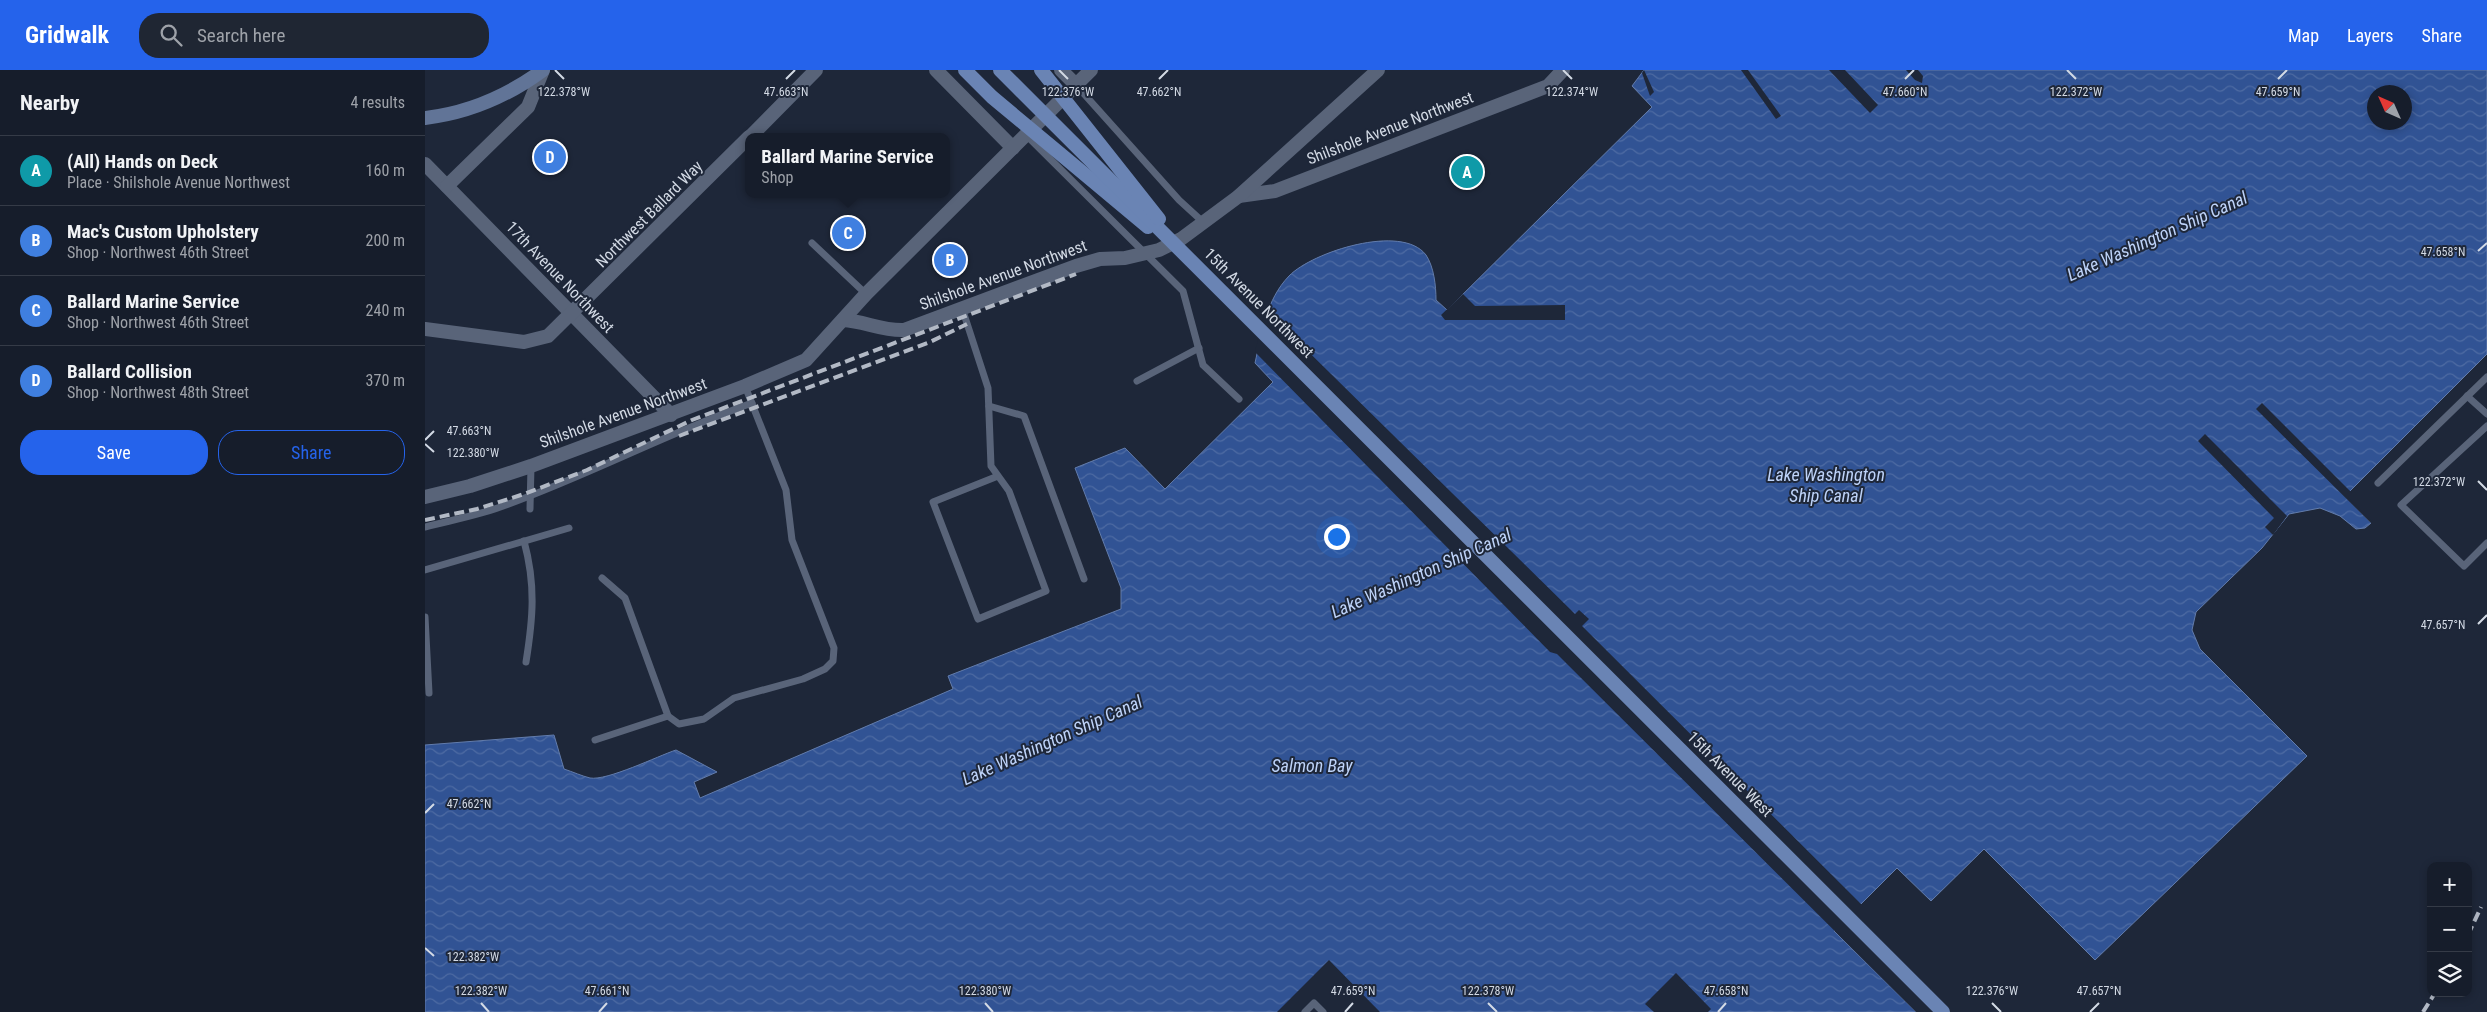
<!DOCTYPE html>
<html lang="en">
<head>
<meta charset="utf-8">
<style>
  :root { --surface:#161d2b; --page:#1f2633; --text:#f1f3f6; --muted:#9ea2a9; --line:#353b47; --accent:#2563eb }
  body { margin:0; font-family:"Roboto Condensed",sans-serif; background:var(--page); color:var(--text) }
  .controls { position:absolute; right:15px; bottom:15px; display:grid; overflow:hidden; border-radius:10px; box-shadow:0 2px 8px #0003 }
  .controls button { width:45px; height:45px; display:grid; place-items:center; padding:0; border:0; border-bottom:1px solid var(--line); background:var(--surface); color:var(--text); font:25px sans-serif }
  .compass { position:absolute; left:1942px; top:15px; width:45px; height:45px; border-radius:50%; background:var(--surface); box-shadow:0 2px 8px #0003; rotate:315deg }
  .you { position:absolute; left:911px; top:466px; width:18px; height:18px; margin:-12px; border:4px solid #fff; border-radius:50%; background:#1a73e8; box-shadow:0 0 0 8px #1a73e833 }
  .badge { display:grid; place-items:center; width:32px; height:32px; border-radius:50%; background:var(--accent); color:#fff; font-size:16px; font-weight:700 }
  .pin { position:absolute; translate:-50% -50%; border:2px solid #fff; box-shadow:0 1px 5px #0006 }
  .popup { position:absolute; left:320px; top:63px; width:205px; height:65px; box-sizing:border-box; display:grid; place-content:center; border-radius:10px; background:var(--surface); filter:drop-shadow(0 1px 4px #0005); font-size:16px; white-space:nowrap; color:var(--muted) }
  .popup b { font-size:19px; color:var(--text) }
  .popup::after { content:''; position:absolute; left:50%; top:100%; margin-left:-10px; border:10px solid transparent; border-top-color:var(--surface) }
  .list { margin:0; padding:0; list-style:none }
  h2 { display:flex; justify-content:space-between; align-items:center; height:65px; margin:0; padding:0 20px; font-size:21px }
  h2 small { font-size:16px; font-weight:400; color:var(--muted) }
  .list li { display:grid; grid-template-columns:32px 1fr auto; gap:15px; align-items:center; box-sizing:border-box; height:70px; padding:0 20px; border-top:1px solid var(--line) }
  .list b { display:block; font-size:19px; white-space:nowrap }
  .list p { margin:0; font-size:16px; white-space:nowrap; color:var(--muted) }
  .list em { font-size:16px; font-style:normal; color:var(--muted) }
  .actions { display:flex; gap:10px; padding:15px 20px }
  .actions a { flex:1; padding:11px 0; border:1px solid var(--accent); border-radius:20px; text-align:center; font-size:18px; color:var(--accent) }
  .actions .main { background:var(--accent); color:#fff }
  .icon { flex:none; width:28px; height:28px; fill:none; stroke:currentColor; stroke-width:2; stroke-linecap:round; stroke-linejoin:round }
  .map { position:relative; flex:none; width:2062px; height:942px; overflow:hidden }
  header { display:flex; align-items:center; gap:30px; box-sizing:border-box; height:70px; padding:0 25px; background:var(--accent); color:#fff }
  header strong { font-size:24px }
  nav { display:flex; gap:28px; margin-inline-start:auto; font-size:18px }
  .search { width:350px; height:45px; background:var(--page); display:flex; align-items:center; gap:12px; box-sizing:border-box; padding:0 18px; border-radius:20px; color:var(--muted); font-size:19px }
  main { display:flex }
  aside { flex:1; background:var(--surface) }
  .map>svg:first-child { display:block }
</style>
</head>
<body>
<header>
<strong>Gridwalk</strong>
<div class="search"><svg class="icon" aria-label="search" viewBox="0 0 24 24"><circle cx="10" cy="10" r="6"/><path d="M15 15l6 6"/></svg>Search here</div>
<nav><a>Map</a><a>Layers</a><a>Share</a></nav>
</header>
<main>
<aside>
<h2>Nearby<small>4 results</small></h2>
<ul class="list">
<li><span class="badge" style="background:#0f9aa8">A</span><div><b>(All) Hands on Deck</b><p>Place · Shilshole Avenue Northwest</p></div><em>160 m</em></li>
<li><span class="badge" style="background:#3f7fe0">B</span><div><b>Mac's Custom Upholstery</b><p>Shop · Northwest 46th Street</p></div><em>200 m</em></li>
<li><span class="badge" style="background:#3f7fe0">C</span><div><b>Ballard Marine Service</b><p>Shop · Northwest 46th Street</p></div><em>240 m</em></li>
<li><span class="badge" style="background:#3f7fe0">D</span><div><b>Ballard Collision</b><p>Shop · Northwest 48th Street</p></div><em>370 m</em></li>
</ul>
<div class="actions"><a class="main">Save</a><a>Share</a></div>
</aside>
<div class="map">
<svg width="2062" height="942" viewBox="0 0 2062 942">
  <defs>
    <pattern id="water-waves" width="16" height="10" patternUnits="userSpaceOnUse" patternTransform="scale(1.25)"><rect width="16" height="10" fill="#315394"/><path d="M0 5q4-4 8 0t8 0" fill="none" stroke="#4e6ba3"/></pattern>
  </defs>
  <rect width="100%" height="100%" fill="#1e2739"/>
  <path fill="url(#water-waves)" stroke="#627cac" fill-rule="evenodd" d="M1219 0H2062V284L1920 426 1946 453 1940 458 1931 459 1915 446 1895 438 1864 444 1837 478 1771 542 1767 560 1775 579 1882 686 1670 890 1559 779 1506 831 1472 798 1409 861 1491 942H0V675L129 665 139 699C148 702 157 706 165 708 182 711 233 686 251 680L292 702 269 712 275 728 528 619 523 606 696 539V518L650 398 700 378 740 419 848 312 830 293C837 262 841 230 864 206 887 182 977 153 1001 185 1009 197 1011 216 1011 230L1022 240 1227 37 1207 16ZM1950 22H1980V52H1950Z"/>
  <g fill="#1e2739">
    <path d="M1219 0 1229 22 1225 26 1217 3Z"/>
    <path d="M1316 0H1323L1356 46 1351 49Z"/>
    <path d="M1404 0H1420L1453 35 1445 43Z"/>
    <path d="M1481 0H1493L1498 6 1497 13 1490 10Z"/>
    <path d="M1038 224 1050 236 1140 235V250H1020L1016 245Z"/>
    <path d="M840 239 1150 544 1154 540 1164 549 1157 556 1438 836 1413 861 1493 942H1491L1132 584 1125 582 830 282Z"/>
    <path d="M1837 333 1927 423 1923 427 1948 452V455L1831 339Z"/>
    <path d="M1780 364 1862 446 1848 465 1840 457 1849 448 1773 371Z"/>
    <path d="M904 890 955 942H852Z"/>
    <path d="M1251 903 1286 939 1283 942H1229L1220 934Z"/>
  </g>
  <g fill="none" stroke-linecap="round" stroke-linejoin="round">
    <g stroke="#596479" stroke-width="7">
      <path d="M651 15 754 130 778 152"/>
      <path d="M601 65 758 221 778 295 814 329"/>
      <path d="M387 173 441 224"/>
      <path d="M537 238 563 318 566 396 584 421 621 521 553 549 508 432 573 406"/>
      <path d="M712 311 774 278"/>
      <path d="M2042 326 2062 344"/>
      <path d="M564 336 599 346 659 509"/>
      <path d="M2062 356 1976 435 2039 496 2062 473"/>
      <path d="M1953 413 2062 307"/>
      <path d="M105 439 106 396"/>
      <path d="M0 457C27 450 55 445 81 435 164 405 243 363 327 333"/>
      <path d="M99 471C111 515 108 548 101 592"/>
      <path d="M0 500 144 458"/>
      <path d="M177 508 200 528 243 646 254 654 279 649 309 628 378 609 400 599 408 591 409 578 367 470 361 420 320 316"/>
      <path d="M0 547 4 623"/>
      <path d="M170 670 243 646"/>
      <path d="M880 942 889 933 898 942"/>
    </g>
    <g stroke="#596479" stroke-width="14">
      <path d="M511 0 588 78"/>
      <path d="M636 0 651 15"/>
      <path d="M0 94 246 345"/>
      <path d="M22 116 103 37 118 0"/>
      <path d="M814 126 850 121 1123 16 1138 0"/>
      <path d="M418 250C439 251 457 261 479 260L651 196 675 189 700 188 734 180 756 169 814 126 953 0"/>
    </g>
    <g stroke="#596479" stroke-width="14">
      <path d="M325 67 391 0"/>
      <path d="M0 259 99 272 123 266 324 67"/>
      <path d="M0 427 45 416 106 396 320 316 381 290 441 224 666 0"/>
    </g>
    <path stroke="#617497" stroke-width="14" d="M0 48C43 43 84 25 118 0"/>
    <g stroke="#6a84b4" stroke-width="14">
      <path d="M540 0 567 27 723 157"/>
      <path d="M575 0 1518 942"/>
      <path d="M616 0 734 149"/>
    </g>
    <g stroke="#b2b9c5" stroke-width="4" stroke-dasharray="10 5" stroke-linecap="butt">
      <path d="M254 366 505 272 542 254"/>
      <path d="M0 450 52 439 99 424 162 400 267 350 651 204"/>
      <path d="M2043 865 2056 837"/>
      <path d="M1998 942 2010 923"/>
    </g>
  </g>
  <path fill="none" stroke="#d3dae5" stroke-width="2" d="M130 0 139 9M634 0 643 9M1138 0 1147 9M1642 0 1651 9M361 9 370 0M734 9 743 0M1480 9 1489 0M1853 9 1862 0M2053 181 2062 173M0 370 9 361M0 374 9 382M2053 411 2062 420M2053 554 2062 545M0 743 9 734M0 878 9 886M56 933 64 942M560 933 568 942M1063 933 1072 942M1567 933 1576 942M174 942 182 933M920 942 928 933M1293 942 1301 933M1665 942 1674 933"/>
  <g text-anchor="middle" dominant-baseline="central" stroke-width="4" stroke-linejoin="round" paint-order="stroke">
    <g font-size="16" fill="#d3dae5" stroke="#1e2739">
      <text transform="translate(965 58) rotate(-21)">Shilshole Avenue Northwest</text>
      <text transform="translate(224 144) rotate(-45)">Northwest Ballard Way</text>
      <text transform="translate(578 205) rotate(-20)">Shilshole Avenue Northwest</text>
      <text transform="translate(135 207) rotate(46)">17th Avenue Northwest</text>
      <text transform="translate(834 233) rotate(45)">15th Avenue Northwest</text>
      <text transform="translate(198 343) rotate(-20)">Shilshole Avenue Northwest</text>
      <text transform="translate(1305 704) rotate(45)">15th Avenue West</text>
    </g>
    <g font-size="18" font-style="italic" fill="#bed3f9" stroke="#1e2739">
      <text transform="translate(1732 166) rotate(-24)">Lake Washington Ship Canal</text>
      <text x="1401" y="404">Lake Washington<tspan x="1401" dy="21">Ship Canal</tspan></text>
      <text transform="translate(996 503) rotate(-24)">Lake Washington Ship Canal</text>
      <text transform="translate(627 670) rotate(-24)">Lake Washington Ship Canal</text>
      <text x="887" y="695">Salmon Bay</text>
    </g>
  </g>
  <g font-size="12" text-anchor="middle" fill="#d3dae5" stroke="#1e2739" stroke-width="4" stroke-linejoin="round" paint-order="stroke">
    <text x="139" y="26">122.378°W</text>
    <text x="361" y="26">47.663°N</text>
    <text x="643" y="26">122.376°W</text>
    <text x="734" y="26">47.662°N</text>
    <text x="1147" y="26">122.374°W</text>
    <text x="1480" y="26">47.660°N</text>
    <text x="1651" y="26">122.372°W</text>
    <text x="1853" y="26">47.659°N</text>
    <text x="2018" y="186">47.658°N</text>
    <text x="44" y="365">47.663°N</text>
    <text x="48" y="387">122.380°W</text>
    <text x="2014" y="416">122.372°W</text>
    <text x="2018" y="559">47.657°N</text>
    <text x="44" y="738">47.662°N</text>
    <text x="48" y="891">122.382°W</text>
    <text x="182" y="925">47.661°N</text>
    <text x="928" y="925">47.659°N</text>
    <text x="1301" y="925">47.658°N</text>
    <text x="56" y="925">122.382°W</text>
    <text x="560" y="925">122.380°W</text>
    <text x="1063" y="925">122.378°W</text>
    <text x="1567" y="925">122.376°W</text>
    <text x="1674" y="925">47.657°N</text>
  </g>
</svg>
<div class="controls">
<button>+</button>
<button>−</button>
<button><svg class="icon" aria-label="layers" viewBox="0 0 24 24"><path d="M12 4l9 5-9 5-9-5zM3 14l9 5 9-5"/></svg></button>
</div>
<svg class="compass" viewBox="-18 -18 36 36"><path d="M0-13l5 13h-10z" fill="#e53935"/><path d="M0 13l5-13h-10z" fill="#9ea2a9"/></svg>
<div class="you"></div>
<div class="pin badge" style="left:1042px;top:102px;background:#0f9aa8">A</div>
<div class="pin badge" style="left:525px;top:190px;background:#3f7fe0">B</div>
<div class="pin badge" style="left:423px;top:163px;background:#3f7fe0">C</div>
<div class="popup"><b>Ballard Marine Service</b>Shop</div>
<div class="pin badge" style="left:125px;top:87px;background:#3f7fe0">D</div>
</div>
</main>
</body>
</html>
